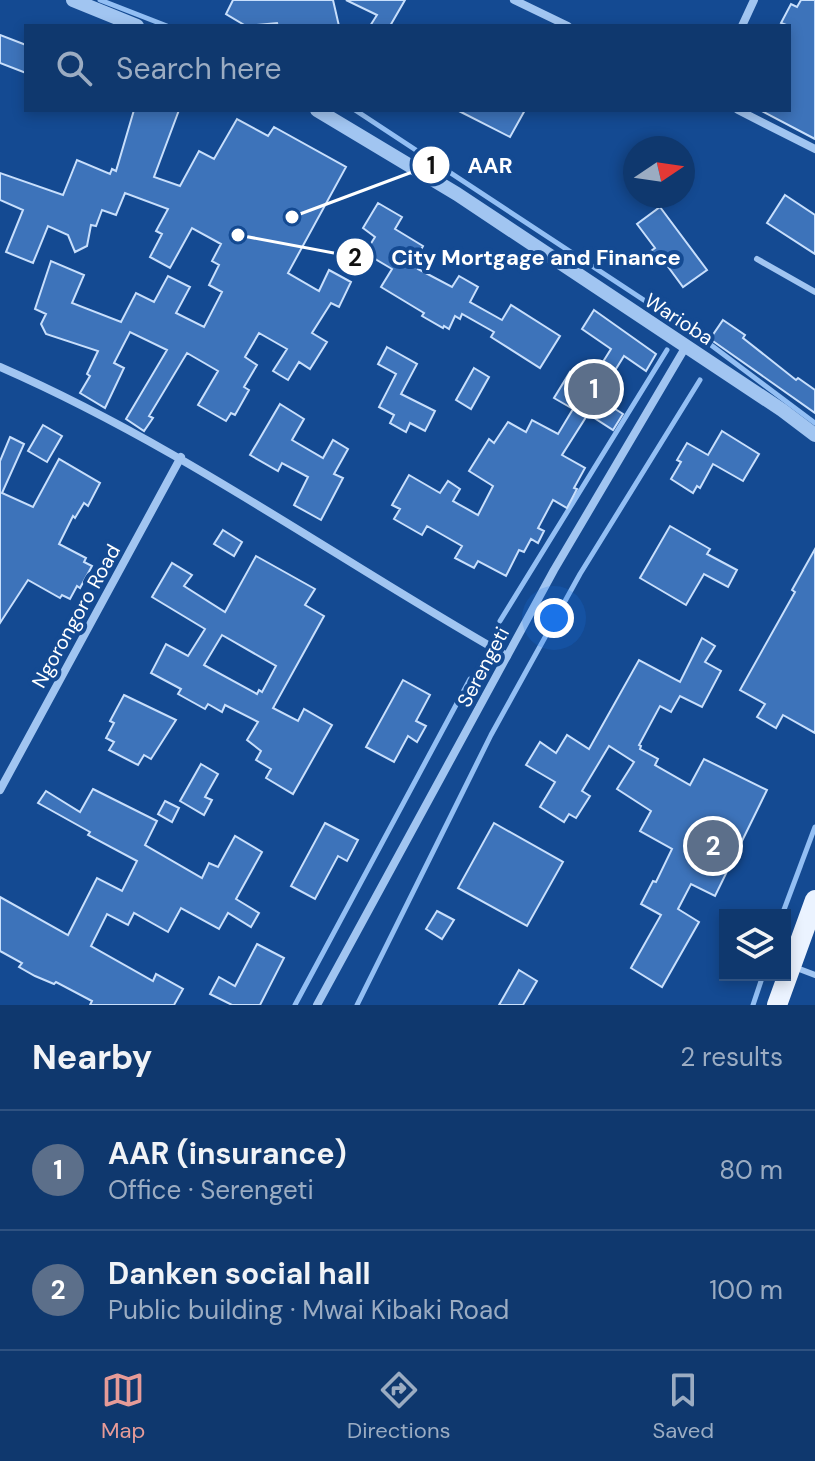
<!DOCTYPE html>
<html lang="en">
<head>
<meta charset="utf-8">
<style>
  :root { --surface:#0f386e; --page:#183f73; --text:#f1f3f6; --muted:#9bacc2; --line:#2f5281; --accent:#e69b98 }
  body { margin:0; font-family:"DM Sans",sans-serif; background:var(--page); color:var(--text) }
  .controls { position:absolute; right:24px; bottom:24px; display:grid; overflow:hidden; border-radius:0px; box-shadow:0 4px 12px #0003 }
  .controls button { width:72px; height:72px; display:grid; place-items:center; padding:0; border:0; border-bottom:2px solid var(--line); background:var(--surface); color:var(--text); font:40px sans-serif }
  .compass { position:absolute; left:623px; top:136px; width:72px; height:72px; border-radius:50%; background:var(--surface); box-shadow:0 4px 12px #0003; rotate:77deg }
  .you { position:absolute; left:554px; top:618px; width:28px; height:28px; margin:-20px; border:6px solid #fff; border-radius:50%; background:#1a73e8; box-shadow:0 0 0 12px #1a73e833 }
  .badge { display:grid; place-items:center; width:52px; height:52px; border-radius:50%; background:var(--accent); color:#fff; font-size:26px; font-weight:700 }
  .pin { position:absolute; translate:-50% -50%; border:4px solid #fff; box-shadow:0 2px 8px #0006 }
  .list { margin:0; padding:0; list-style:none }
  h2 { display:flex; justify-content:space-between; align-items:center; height:104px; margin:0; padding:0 32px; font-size:34px }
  h2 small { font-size:26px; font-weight:400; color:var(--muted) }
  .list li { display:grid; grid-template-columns:52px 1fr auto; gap:24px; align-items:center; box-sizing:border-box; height:120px; padding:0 32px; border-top:2px solid var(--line) }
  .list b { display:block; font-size:30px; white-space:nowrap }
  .list p { margin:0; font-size:26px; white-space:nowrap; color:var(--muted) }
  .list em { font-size:26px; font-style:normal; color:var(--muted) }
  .icon { flex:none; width:44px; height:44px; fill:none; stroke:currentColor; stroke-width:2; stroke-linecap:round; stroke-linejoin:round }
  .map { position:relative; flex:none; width:815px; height:1005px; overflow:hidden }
  .search { position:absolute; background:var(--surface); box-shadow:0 4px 12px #0003; left:24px; right:24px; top:24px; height:88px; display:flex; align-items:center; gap:20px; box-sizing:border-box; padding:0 28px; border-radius:0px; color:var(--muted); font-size:30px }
  .sheet { height:344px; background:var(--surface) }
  nav { display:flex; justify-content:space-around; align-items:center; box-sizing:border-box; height:112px; border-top:2px solid var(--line); background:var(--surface); font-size:22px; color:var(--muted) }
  nav a { display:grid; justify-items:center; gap:4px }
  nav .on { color:var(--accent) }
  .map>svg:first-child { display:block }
</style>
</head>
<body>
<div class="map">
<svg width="815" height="1005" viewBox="0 0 815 1005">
  <rect width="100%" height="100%" fill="#144a92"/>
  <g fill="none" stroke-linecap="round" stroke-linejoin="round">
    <g stroke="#93bff4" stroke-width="5">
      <path d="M100 0 167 26"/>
      <path d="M355 110 703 339 815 423"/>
      <path d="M500 621 667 350"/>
      <path d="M782 915 815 827"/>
      <path d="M295 1005 470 679"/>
      <path d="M357 1005 491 735 580 574 700 380"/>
      <path d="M753 1005 763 975"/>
    </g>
  </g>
  <g fill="#3d73ba" stroke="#c8dffc" stroke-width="2" fill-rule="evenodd">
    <path d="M233 0H333L339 26H278L277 23 246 26 226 14Z"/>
    <path d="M346 0H405L390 26H370L377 15Z"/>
    <path d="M801 0H815V139L760 110H789V26L781 23 791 4 797 7Z"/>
    <path d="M0 35 26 45V73L0 63Z"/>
    <path d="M134 110H179L154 177 180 186 199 151 214 159 237 119 268 136 274 127 346 167 288 273 319 291 329 270 351 282 339 307 331 303 312 333 327 342 310 369 299 362 288 380 273 371 287 349 259 333 245 357 257 365 244 387 249 390 235 415 231 413 226 421 198 405 218 371 187 353 149 416 153 418 144 431 126 419 167 350 130 332 114 363 124 368 105 408 80 393 90 376 87 374 98 351 46 334 41 324 46 314 35 309 51 261 84 275 72 303 121 322 136 293 154 302 168 276 190 287 176 313 204 327 222 292 209 285 219 265 212 261 221 244 192 228 170 268 150 257 162 234 156 231 168 209 125 193 116 215 102 210 96 226 91 225 87 246 75 252 68 235 48 226 33 263 6 252 23 210 0 200V173L63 195 77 160 110 174 112 169 116 171Z"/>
    <path d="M457 110H525L510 137Z"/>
    <path d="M785 195 815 215V254L767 223Z"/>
    <path d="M378 203 402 217 395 229 423 246 418 255 424 259 418 269 452 287 459 276 478 287 470 302 502 320 511 305 560 336 540 368 491 337 494 332 462 314 460 319 455 316 449 329 444 326 443 328 422 316 424 313 381 287 392 269 365 253 375 237 363 228Z"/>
    <path d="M660 207 707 270 683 287 666 264 662 266 651 251 655 248 637 224Z"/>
    <path d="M594 310 656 354 646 371 624 356 598 398 623 414 613 430 588 414 562 455 585 468 574 488 577 489 567 508 553 500 538 528 544 531 538 543 531 539 524 552 519 550 506 576 478 561 474 568 455 558 462 546 427 526 422 535 394 519 400 509 392 505 409 475 440 493 448 481 460 489 453 501 478 515 493 486 469 471 489 439 494 443 508 422 526 432 532 420 558 434 573 409 554 398 570 372 589 384 611 349 582 329Z"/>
    <path d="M723 320 745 335 743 338 796 380 798 378 815 390V413L710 339Z"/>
    <path d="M387 347 417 364 401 394 435 411 425 431 410 423 406 432 390 423 394 415 379 407 396 374 378 364Z"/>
    <path d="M474 368 489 377 471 409 456 400Z"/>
    <path d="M280 404 304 419 292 440 323 458 333 440 348 449 334 474 343 478 321 520 294 505 308 477 282 463 278 471 250 455Z"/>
    <path d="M43 425 62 436 47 462 28 451Z"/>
    <path d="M722 431 759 454 743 481 713 464 700 488 697 486 693 493 671 479 681 462 677 460 687 443 708 455Z"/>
    <path d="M10 437 24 444 2 493 33 507 59 459 100 483 88 506 84 503 75 518 73 516 59 544 86 558 84 562 92 566 80 588 77 586 70 599 62 595 60 598 28 580 0 623V461Z"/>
    <path d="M670 526 710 549 707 554 737 570 728 587 704 574 686 605 640 578Z"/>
    <path d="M223 530 242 542 234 556 214 544Z"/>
    <path d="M815 549V733L783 715 776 728 757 717 765 704 740 690 795 592 792 590Z"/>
    <path d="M256 556 315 589 305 605 324 616 273 708 298 721 304 709 332 725 293 794 266 778 271 769 256 760 261 751 247 740 258 722 225 705 222 712 208 704 205 709 178 694 181 689 151 673 166 644 188 656 205 629 152 597 172 563 192 575 184 586 225 612ZM222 635 276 666 262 692 259 690 257 694 204 665Z"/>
    <path d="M702 638 715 646 705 662 721 671 702 707 680 696 671 712 660 706 639 745 641 746 640 749 658 759 655 765 690 785 704 759 767 790 715 896 691 884 678 909 699 922 662 987 631 968 661 915 641 904 653 881 656 882 672 849 640 831 651 811 617 789 634 762 609 746 582 791 590 796 576 818 569 814 564 822 540 807 555 782 526 765 540 742 556 753 567 735 589 749 639 660 680 682Z"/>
    <path d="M403 680 430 695 416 721 426 726 417 742 408 736 394 762 366 747Z"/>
    <path d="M124 695 176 720 151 759 144 755 138 765 109 750 114 742 106 738 114 723 110 721Z"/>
    <path d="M201 764 218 774 205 797 212 800 204 815 180 801Z"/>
    <path d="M93 789 157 821 145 845 202 878 209 863 218 867 235 836 262 852 236 899 259 913 251 927 228 913 219 929 181 908 168 932 134 913 128 925 107 914 91 946 153 981 156 974 183 989 174 1005H90L92 1001 56 982 54 984 35 976 19 967 22 963 0 951V897L68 935 97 878 122 891 137 861 88 835 90 832 38 803 46 791 80 812Z"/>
    <path d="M165 801 179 808 172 822 158 814Z"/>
    <path d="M325 823 358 840 347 861 338 856 315 899 291 886Z"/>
    <path d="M494 823 563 862 527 926 458 888Z"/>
    <path d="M437 911 454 920 442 939 426 929Z"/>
    <path d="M257 944 284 958 260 1005H232L210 994 219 977 235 986Z"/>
    <path d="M519 970 537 981 523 1005H499Z"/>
  </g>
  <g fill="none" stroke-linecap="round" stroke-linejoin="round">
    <g stroke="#a1c5f1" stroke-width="6">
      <path d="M757 259 815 292"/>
      <path d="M794 967 815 975"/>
    </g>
    <g stroke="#a1c5f1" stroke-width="8">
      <path d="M514 0 568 26"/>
      <path d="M742 26 754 0"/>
      <path d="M738 110 815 149"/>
      <path d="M0 367C181 446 336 559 507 656"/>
      <path d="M0 790 181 457"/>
      <path d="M317 1005 554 570 685 348"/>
    </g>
    <g stroke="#a1c5f1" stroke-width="14">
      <path d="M73 0 137 26"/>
      <path d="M317 110 457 194 782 410 815 435"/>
    </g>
    <path stroke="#ebf3ff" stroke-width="20" d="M777 1005 815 900"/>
  </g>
  <g text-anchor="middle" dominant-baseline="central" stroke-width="8" stroke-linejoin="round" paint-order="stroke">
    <g font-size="20" fill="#fff" stroke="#144a92">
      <text transform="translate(679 319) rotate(33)">Warioba</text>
      <text transform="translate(76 616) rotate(-61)">Ngorongoro Road</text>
      <text transform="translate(483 667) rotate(-62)">Serengeti</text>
    </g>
  </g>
  <path fill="none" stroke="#fff" stroke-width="3" d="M292 217L431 165M238 235L355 257"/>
  <g fill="#fff" stroke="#144a92" stroke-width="3">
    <circle cx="292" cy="217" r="8"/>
    <circle cx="238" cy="235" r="8"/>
    <circle cx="431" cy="165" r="20"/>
    <circle cx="355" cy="257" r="20"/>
  </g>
  <g font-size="24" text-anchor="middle" font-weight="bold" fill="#111">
    <text x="431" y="174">1</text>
    <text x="355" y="266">2</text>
  </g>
  <g font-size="22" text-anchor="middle" font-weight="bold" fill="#fff" stroke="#144a92" stroke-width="8" stroke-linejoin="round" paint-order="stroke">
    <text x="490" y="173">AAR</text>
    <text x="536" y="265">City Mortgage and Finance</text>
  </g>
</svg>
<div class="controls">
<button><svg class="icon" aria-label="layers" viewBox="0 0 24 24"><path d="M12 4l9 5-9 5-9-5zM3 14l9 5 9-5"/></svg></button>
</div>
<svg class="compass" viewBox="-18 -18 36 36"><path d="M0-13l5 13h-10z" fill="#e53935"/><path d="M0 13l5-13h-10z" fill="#9bacc2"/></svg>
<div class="you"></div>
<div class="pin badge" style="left:594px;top:389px;background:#5c6f8a">1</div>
<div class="pin badge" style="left:713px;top:846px;background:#5c6f8a">2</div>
<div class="search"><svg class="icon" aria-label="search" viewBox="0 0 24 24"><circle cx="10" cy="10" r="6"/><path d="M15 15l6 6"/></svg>Search here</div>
</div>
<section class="sheet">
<h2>Nearby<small>2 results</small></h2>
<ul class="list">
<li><span class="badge" style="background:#5c6f8a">1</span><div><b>AAR (insurance)</b><p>Office · Serengeti</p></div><em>80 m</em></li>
<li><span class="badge" style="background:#5c6f8a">2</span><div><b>Danken social hall</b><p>Public building · Mwai Kibaki Road</p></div><em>100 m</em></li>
</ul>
</section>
<nav>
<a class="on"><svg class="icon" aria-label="map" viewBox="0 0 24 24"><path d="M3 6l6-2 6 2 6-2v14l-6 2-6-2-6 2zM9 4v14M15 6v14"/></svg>Map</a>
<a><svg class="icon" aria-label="directions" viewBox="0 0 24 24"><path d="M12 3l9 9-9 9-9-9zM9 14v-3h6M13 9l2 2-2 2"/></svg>Directions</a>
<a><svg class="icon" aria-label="saved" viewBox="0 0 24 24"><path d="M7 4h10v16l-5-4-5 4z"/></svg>Saved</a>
</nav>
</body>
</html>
